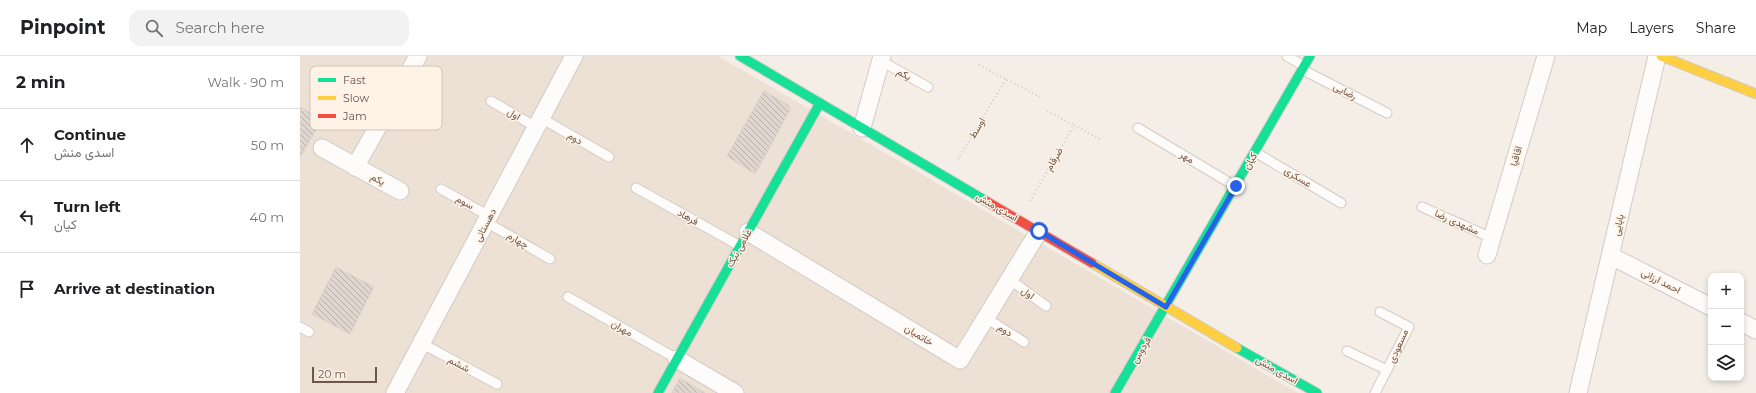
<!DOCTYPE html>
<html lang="en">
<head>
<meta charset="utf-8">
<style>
  :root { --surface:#fff; --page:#f2f2f2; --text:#202124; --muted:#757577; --line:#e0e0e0 }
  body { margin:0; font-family:Montserrat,Vazirmatn,sans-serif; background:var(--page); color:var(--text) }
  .controls { position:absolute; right:12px; bottom:12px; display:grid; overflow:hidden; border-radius:8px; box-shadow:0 2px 6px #0003 }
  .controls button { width:36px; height:36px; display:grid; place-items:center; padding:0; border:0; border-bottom:1px solid var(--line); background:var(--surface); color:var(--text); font:20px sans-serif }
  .scale { position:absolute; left:12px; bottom:10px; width:65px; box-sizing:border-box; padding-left:4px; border:2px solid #6f554a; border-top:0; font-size:11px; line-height:14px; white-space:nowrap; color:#6f554a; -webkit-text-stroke:3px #fef3e6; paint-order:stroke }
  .stop { position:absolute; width:12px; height:12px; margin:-9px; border:3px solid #2563eb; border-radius:50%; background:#fff }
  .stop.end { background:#2563eb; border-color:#fff; box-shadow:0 1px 4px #0008 }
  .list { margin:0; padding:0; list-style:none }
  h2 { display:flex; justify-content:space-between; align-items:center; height:52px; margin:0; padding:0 16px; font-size:17px }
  h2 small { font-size:13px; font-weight:400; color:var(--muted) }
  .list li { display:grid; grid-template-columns:26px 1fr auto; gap:12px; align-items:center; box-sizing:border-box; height:72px; padding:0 16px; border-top:1px solid var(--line) }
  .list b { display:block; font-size:15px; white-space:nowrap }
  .list p { margin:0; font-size:13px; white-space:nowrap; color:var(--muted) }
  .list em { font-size:13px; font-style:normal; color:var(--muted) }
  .icon { flex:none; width:22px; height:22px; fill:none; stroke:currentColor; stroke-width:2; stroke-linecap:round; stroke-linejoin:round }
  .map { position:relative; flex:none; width:1456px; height:337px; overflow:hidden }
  header { display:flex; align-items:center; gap:24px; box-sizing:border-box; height:56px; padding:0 20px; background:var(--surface); border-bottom:1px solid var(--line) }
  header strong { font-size:19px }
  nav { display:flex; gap:22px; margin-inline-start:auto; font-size:14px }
  .search { width:280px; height:36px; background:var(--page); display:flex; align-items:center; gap:10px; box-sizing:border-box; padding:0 14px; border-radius:12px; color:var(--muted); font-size:15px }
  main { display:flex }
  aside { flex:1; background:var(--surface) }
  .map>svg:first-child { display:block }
</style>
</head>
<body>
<header>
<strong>Pinpoint</strong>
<div class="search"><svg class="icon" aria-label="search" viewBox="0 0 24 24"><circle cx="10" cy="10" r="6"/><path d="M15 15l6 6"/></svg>Search here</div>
<nav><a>Map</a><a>Layers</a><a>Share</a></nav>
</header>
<main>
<aside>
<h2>2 min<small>Walk · 90 m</small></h2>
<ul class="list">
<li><svg class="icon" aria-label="ahead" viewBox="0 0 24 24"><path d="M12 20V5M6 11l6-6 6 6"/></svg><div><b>Continue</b><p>اسدی منش</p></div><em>50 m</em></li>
<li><svg class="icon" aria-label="left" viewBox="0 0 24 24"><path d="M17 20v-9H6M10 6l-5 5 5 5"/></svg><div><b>Turn left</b><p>کیان</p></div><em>40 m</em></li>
<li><svg class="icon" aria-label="arrive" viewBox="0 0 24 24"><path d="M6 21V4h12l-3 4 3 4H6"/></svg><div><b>Arrive at destination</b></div></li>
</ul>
</aside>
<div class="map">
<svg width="1456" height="337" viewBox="0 0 1456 337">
  <defs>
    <pattern id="building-back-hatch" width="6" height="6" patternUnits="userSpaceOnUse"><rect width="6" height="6" fill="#e0d6cf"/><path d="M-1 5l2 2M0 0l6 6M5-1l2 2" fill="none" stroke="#bab0aa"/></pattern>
  </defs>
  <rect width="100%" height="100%" fill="#f4eee7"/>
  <path fill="#ede0d4" d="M0 0H418L998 337H0Z"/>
  <g fill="url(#building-back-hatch)" stroke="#dcd1ca">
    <path d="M464 35 488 49 490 54 455 118 427 100Z"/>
    <path d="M0 51 22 63 0 102Z"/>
    <path d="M36 211 74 231 50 278 12 258Z"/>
    <path d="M380 322 405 337H372Z"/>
  </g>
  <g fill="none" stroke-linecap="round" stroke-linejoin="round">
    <defs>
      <g id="lane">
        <path d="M987 0 1004 10"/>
        <path d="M581 5 628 31"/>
        <path d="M1003 14 1087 57"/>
        <path d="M191 45 236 71"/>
        <path d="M241 62 309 101"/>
        <path d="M838 72 935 130"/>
        <path d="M955 96 1041 147"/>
        <path d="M336 132 440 190"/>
        <path d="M141 133 189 160"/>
        <path d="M1122 151 1192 182"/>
        <path d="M186 166 250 203"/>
        <path d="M709 223 746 250"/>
        <path d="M268 241 377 303"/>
        <path d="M686 262 724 286"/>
        <path d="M0 271 9 276"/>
        <path d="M121 287 197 328"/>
        <path d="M1047 295 1087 314"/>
        <path d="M1075 337 1109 271 1080 256"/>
      </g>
      <g id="street">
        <path d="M562 72 582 0"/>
        <path d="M22 92 100 135"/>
        <path d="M55 111 118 0"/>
        <path d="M448 176 660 304 739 175"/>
        <path d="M1187 199 1246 0"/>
        <path d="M1311 200 1411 251"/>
        <path d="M1441 266 1456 274"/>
        <path d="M377 303 435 337"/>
        <path d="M95 337 274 0"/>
        <path d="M1278 337 1357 0"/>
      </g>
      <g id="fast">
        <path d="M440 0 686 145"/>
        <path d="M937 292 1017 337"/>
        <path d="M358 337 520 47"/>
        <path d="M815 337 1010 0"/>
      </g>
      <g id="slow">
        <path d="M1361 0 1456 38"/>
        <path d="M792 207 937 292"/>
      </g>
      <path id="jam" d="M686 145 792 207"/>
    </defs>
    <use href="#lane" stroke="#d3cbc5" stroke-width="11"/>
    <use href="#street" stroke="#d3cbc5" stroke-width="19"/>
    <use href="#fast" stroke="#d3cac4" stroke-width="11"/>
    <use href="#slow" stroke="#d3cac4" stroke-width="11"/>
    <use href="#jam" stroke="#d3cac4" stroke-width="11"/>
    <g stroke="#d6cdc9" stroke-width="2.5" stroke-dasharray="1 3" stroke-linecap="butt">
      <path d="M679 9 740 41"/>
      <path d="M747 55 774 69"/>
      <path d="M658 103 706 23"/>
      <path d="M730 145 774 69 800 83"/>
    </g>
    <use href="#lane" stroke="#fdfcfb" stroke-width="9"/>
    <use href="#street" stroke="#fdfcfb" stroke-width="17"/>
    <use href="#fast" stroke="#16e098" stroke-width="9"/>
    <use href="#slow" stroke="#ffcf43" stroke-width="9"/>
    <use href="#jam" stroke="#f24e42" stroke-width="9"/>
  </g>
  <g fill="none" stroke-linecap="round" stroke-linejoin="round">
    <path stroke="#2563eb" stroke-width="5" d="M739 175 866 251 936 130"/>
  </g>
  <g text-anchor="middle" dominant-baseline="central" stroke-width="3" stroke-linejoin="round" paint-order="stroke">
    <g font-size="10" fill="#6f554a" stroke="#fef3e6">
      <text transform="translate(604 18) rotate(29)">یکم</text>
      <text transform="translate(1045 35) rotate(27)">رضایی</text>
      <text transform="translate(214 58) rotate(30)">اول</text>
      <text transform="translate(677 72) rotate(-59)">اوسط</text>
      <text transform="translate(275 82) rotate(30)">دوم</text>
      <text transform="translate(1216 100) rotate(-74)">اقاقیا</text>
      <text transform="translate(887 101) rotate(31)">مهر</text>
      <text transform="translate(754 103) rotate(-60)">ضرقام</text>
      <text transform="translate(950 105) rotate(-60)">کیان</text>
      <text transform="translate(998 121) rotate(31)">عسکری</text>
      <text transform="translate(78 123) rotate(28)">یکم</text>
      <text transform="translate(165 146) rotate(29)">سوم</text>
      <text transform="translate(697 151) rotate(30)">اسدی منش</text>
      <text transform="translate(388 161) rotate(29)">فرهاد</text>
      <text transform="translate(1157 166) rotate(24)">مشهدی رضا</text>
      <text transform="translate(185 169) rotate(-62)">دهستانی</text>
      <text transform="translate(1318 169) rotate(-77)">بابایی</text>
      <text transform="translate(218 184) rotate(30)">چهارم</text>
      <text transform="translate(439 192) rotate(-61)">غلامی نیک</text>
      <text transform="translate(1361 225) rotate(27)">احمد ارزانی</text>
      <text transform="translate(728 237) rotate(36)">اول</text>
      <text transform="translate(322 272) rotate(30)">مهران</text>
      <text transform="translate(705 274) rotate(32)">دوم</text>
      <text transform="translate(619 279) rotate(31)">خاتمیان</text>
      <text transform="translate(1098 290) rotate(-66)">مسعودی</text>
      <text transform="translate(841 294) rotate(-59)">فردوس</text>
      <text transform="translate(159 308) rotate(28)">ششم</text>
      <text transform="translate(977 314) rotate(29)">اسدی منش</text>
    </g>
  </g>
  <rect x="10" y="10" width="132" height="64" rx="6" fill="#fef3e6" stroke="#d3c4b7" stroke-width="1"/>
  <rect x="18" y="22" width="18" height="4" fill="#16e098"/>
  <rect x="18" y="40" width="18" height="4" fill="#ffcf43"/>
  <rect x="18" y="58" width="18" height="4" fill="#f24e42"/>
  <g font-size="11" fill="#6f554a">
    <text x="43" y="28">Fast</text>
    <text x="43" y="46">Slow</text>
    <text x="43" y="64">Jam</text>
  </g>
</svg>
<div class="controls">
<button>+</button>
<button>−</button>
<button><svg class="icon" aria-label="layers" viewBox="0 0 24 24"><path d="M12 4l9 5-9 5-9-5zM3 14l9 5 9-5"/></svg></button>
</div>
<div class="scale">20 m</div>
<div class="stop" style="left:739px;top:175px"></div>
<div class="stop end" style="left:936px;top:130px"></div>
</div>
</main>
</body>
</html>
